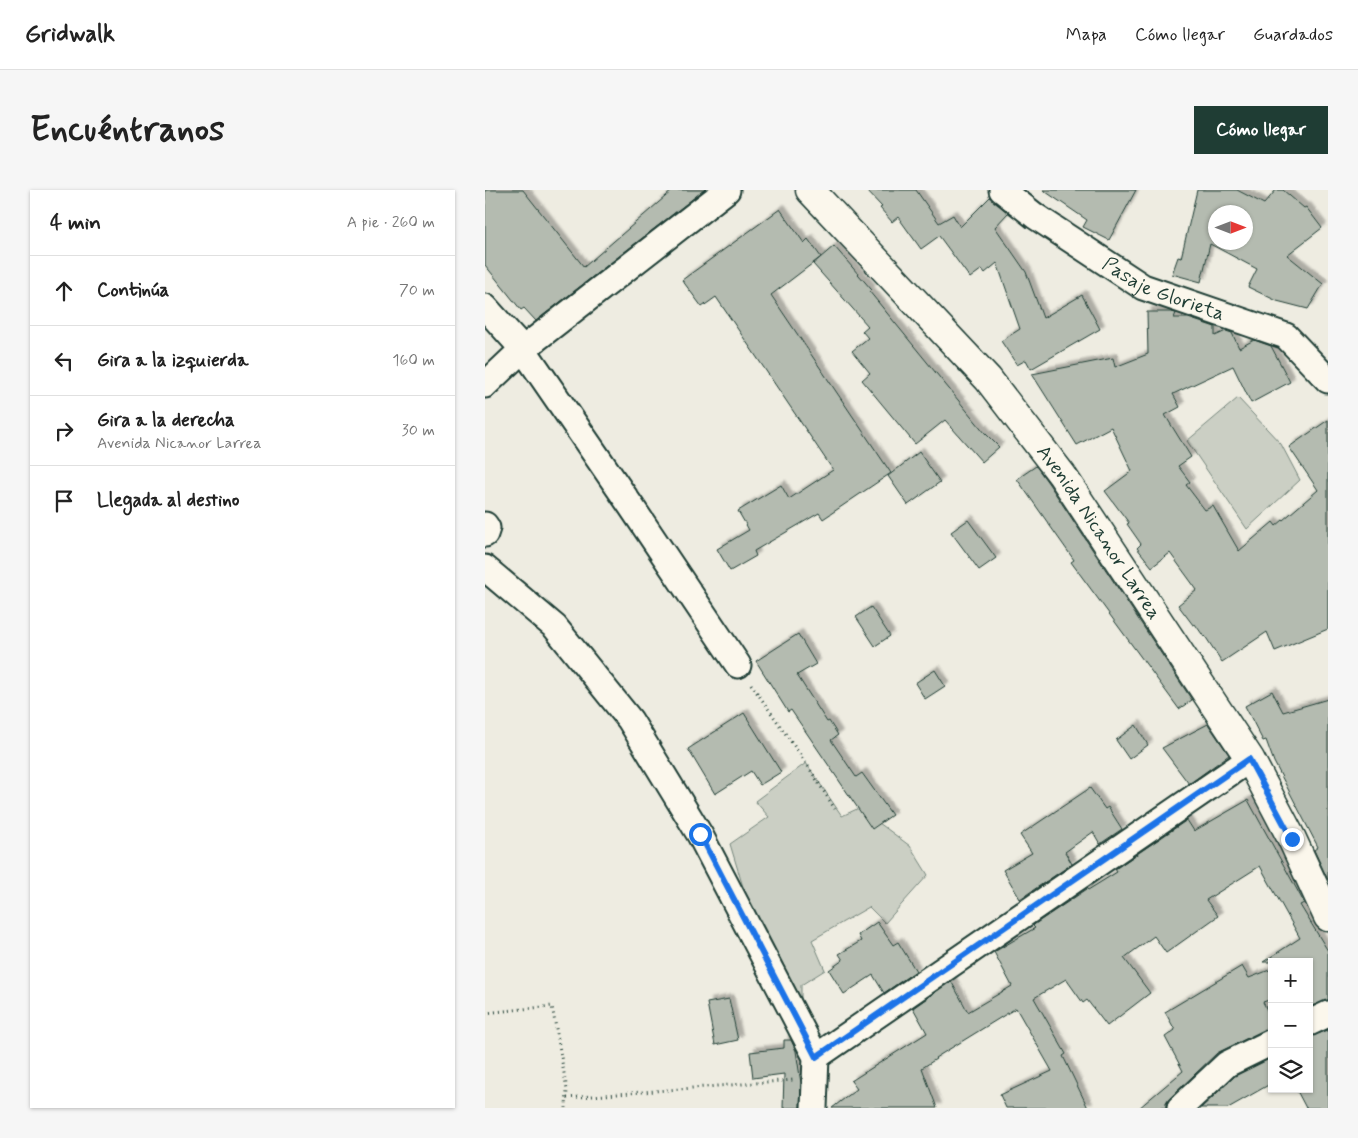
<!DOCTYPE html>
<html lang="es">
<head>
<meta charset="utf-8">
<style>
  :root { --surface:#fff; --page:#f6f6f6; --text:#222; --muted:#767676; --line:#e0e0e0; --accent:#1f3d34 }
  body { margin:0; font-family:Mynerve,sans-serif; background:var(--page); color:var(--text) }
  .controls { position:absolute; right:15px; bottom:15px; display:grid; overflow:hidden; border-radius:0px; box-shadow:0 1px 4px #0004 }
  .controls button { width:45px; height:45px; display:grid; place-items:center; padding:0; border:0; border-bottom:1px solid var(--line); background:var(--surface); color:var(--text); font:25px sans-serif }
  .compass { position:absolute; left:723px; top:15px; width:45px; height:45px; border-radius:50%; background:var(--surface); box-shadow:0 1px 4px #0004; rotate:90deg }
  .stop { position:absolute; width:15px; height:15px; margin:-11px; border:4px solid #1a73e8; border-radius:50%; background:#fff }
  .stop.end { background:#1a73e8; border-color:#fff; box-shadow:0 1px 5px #0008 }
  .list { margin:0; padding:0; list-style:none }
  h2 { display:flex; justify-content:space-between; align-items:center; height:65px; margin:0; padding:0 20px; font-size:21px }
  h2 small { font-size:16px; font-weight:400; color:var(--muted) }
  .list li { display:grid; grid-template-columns:32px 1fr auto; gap:15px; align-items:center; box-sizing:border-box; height:70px; padding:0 20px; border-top:1px solid var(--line) }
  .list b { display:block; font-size:19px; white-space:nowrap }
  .list p { margin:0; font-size:16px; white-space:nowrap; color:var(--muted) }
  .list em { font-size:16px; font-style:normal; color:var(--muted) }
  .icon { flex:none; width:28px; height:28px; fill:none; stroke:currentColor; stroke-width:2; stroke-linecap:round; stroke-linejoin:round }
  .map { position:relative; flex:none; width:843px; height:918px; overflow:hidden; border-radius:0px }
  header { display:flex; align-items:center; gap:30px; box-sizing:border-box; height:70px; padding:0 25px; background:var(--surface); border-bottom:1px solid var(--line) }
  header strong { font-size:24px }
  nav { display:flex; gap:28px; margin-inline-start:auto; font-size:18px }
  .intro { display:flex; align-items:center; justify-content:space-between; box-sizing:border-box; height:120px; padding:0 30px }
  h1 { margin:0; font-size:35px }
  .button { padding:12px 22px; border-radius:0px; background:var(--accent); color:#fff; font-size:18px; font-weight:700 }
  main { display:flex; gap:30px; padding:0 30px }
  aside { flex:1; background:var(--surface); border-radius:0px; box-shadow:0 1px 4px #0004 }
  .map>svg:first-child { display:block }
</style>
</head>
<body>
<header>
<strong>Gridwalk</strong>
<nav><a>Mapa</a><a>Cómo llegar</a><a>Guardados</a></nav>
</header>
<div class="intro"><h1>Encuéntranos</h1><a class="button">Cómo llegar</a></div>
<main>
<aside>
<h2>4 min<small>A pie · 260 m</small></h2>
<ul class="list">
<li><svg class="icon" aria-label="ahead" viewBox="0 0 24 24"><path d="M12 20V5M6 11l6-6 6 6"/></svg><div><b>Continúa</b></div><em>70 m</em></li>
<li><svg class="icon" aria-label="left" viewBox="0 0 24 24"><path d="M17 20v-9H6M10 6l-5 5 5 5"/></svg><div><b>Gira a la izquierda</b></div><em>160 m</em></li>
<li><svg class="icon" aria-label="right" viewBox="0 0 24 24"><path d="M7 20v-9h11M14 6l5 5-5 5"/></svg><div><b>Gira a la derecha</b><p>Avenida Nicanor Larrea</p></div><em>30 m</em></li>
<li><svg class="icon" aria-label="arrive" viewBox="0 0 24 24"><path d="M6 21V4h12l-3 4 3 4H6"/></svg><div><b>Llegada al destino</b></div></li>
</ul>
</aside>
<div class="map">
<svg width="843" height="918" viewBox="0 0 843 918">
  <defs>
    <filter id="shadow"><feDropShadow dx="4.5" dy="-4.5" stdDeviation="1" flood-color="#0004"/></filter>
  </defs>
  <rect width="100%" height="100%" fill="#eeece1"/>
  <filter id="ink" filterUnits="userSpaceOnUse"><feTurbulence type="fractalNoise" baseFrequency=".02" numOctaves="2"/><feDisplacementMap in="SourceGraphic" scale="10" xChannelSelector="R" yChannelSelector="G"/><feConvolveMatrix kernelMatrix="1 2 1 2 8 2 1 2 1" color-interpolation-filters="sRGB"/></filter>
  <g filter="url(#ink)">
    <g fill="#cbcfc4" stroke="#75867c">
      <path d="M753 208 796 254 815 290 762 339 702 251Z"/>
      <path d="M321 573 357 626 374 618 425 656 443 685 400 733 384 717 327 750 340 780 316 795V821L272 743 245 654 284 627 270 611Z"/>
    </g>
    <g fill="#b4bbb0" stroke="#1f3d34" fill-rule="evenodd" filter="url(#shadow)">
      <path d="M0 0H38L99 77 188 0H219L51 131 39 118 36 120 0 75Z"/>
      <path d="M381 0H431L454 33 468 25 475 37 505 7 523 23 510 37 541 82 558 128 597 105 615 139 546 179 541 170 532 175 516 151 535 139 512 73 500 83 497 79 485 88 454 46 436 59 413 27 407 32 395 18 397 17Z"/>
      <path d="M558 0H651L624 50 598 37 602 30Z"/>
      <path d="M712 0H752L779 14 791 0H798L819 18 821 17 837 38 802 65 838 94 823 119 792 111 763 97 772 79 725 54 716 92 687 84 693 67 696 68ZM730 22H760V52H730Z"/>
      <path d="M295 19 319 53 323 49 336 67 286 105 406 283 338 329 334 323 269 361 271 366 245 381 232 359 264 340 253 321 296 295 304 309 348 280 231 107 217 117 197 90Z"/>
      <path d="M349 56 386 99 384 101 500 243 514 257 497 272 460 230 430 254 377 190 385 183 367 161 383 148 377 141 383 136 328 74Z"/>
      <path d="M662 122H686L691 123 689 128H703L730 137V146L741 141 747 143 754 158 769 150 786 156 805 192 766 213 748 176 688 204 695 217 680 225 706 267 693 276 705 292 701 295 720 320 728 316 754 361 788 332 791 336 833 300 804 257 843 230V439L790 461 782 442 737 472 720 446 719 447 710 434 708 435 693 415 712 400 685 363 667 377 652 358 656 354 642 334 644 333 620 301 647 281 626 237 592 255 547 184 628 168 630 177 663 164Z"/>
      <path d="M434 262 455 292 423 315 403 286Z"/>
      <path d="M551 276 564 294 707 510 694 519 586 372 589 370 532 289Z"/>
      <path d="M483 330 511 368 494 380 466 342Z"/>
      <path d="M386 417 405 446 390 456 371 427Z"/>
      <path d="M313 444 331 474 312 485 342 532 344 531 353 545 346 550 371 587 377 583 407 625 387 639 306 520 303 522 271 471Z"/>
      <path d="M450 480 460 496 440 509 430 493Z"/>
      <path d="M787 501 798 522 843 509V690L829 660 833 657 789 572 781 550 778 551 760 516Z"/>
      <path d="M259 523 296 582 275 595 266 581 230 604 203 559Z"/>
      <path d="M723 534 744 565 704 594 677 558Z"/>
      <path d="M651 535 663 555 644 569 631 550Z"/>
      <path d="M605 598 620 619 623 617 637 639 615 654 608 642 580 662 587 674 535 709 518 680 547 663 535 645Z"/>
      <path d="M763 610 816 707 819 713 815 715 843 761V810L824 817V772H778L815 748 775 676 721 710 733 726 681 763 669 746 639 768 665 803 622 836 602 810 598 813 581 789 549 808 581 864 578 866 603 918H521L515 905 567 881 531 818 450 868 451 869 437 878 452 918H347L372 899 366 891 442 843 428 818 466 791 483 822 527 796 509 762 550 738 548 736 550 734 602 699 603 700 632 682 630 679 702 630 709 641Z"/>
      <path d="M392 732 408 755 413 752 431 781 399 803 388 785 359 804 344 780 358 770 354 764 376 751 373 745Z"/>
      <path d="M757 776 764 788 787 779V809L778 812 787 830V838L781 839 732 863 685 908 681 913V918H654L698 881 680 847 690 840 680 822Z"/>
      <path d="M244 809 253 850 230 855 222 813Z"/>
      <path d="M843 840V918H821L811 899H824V847Z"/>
      <path d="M299 850H306L311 861 316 893 315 918H298L299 884 268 888 265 862 299 858Z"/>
      <path d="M786 868 787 893 743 918H716L750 886Z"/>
    </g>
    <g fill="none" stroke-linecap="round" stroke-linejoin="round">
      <defs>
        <g id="minor">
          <path id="s1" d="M517 0 550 26 658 97 801 146 843 190"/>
          <path d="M0 117 38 159 146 316 253 475"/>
          <path d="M0 195 38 159 242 0"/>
          <path d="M0 335 2 338 0 344"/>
          <path d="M0 378 70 437 145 530 215 645 331 867 329 918"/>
          <path d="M824 833 843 824"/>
          <path d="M331 867 765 569"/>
          <path d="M695 918 742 874 787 852"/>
        </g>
        <g id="secondary">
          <path id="s2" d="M325 0 503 189 577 285 765 569 807 649 843 727"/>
        </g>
      </defs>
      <use href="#minor" stroke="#1f3d34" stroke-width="29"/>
      <use href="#secondary" stroke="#1f3d34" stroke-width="31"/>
      <g stroke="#1f3d34" stroke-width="3" stroke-dasharray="1 4" stroke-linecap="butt">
        <path d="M266 494 321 573 350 619"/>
        <path d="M0 823 67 816 82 900 81 918"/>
        <path d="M82 908 308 890"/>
      </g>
      <use href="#minor" stroke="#fbf7ec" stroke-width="25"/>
      <use href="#secondary" stroke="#fbf7ec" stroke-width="28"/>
    </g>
  </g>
  <g fill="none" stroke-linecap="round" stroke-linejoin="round" filter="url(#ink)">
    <path stroke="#1a73e8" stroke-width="6" d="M215 644 331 867 764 569 807 649"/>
  </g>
  <g text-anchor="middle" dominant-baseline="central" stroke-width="4.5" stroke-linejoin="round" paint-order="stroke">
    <g font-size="20" fill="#1f3d34" stroke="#fbf7ec">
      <text stroke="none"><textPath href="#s1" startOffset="191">Pasaje Glorieta</textPath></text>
      <text stroke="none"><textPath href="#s2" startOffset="449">Avenida Nicanor Larrea</textPath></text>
    </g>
  </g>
</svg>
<div class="controls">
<button>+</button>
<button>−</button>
<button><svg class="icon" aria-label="layers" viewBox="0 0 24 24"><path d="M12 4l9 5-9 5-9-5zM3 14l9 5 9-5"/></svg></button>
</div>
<svg class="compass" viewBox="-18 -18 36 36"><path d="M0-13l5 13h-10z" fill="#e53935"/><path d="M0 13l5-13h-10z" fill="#767676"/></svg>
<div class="stop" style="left:215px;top:644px"></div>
<div class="stop end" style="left:807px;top:649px"></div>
</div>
</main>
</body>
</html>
